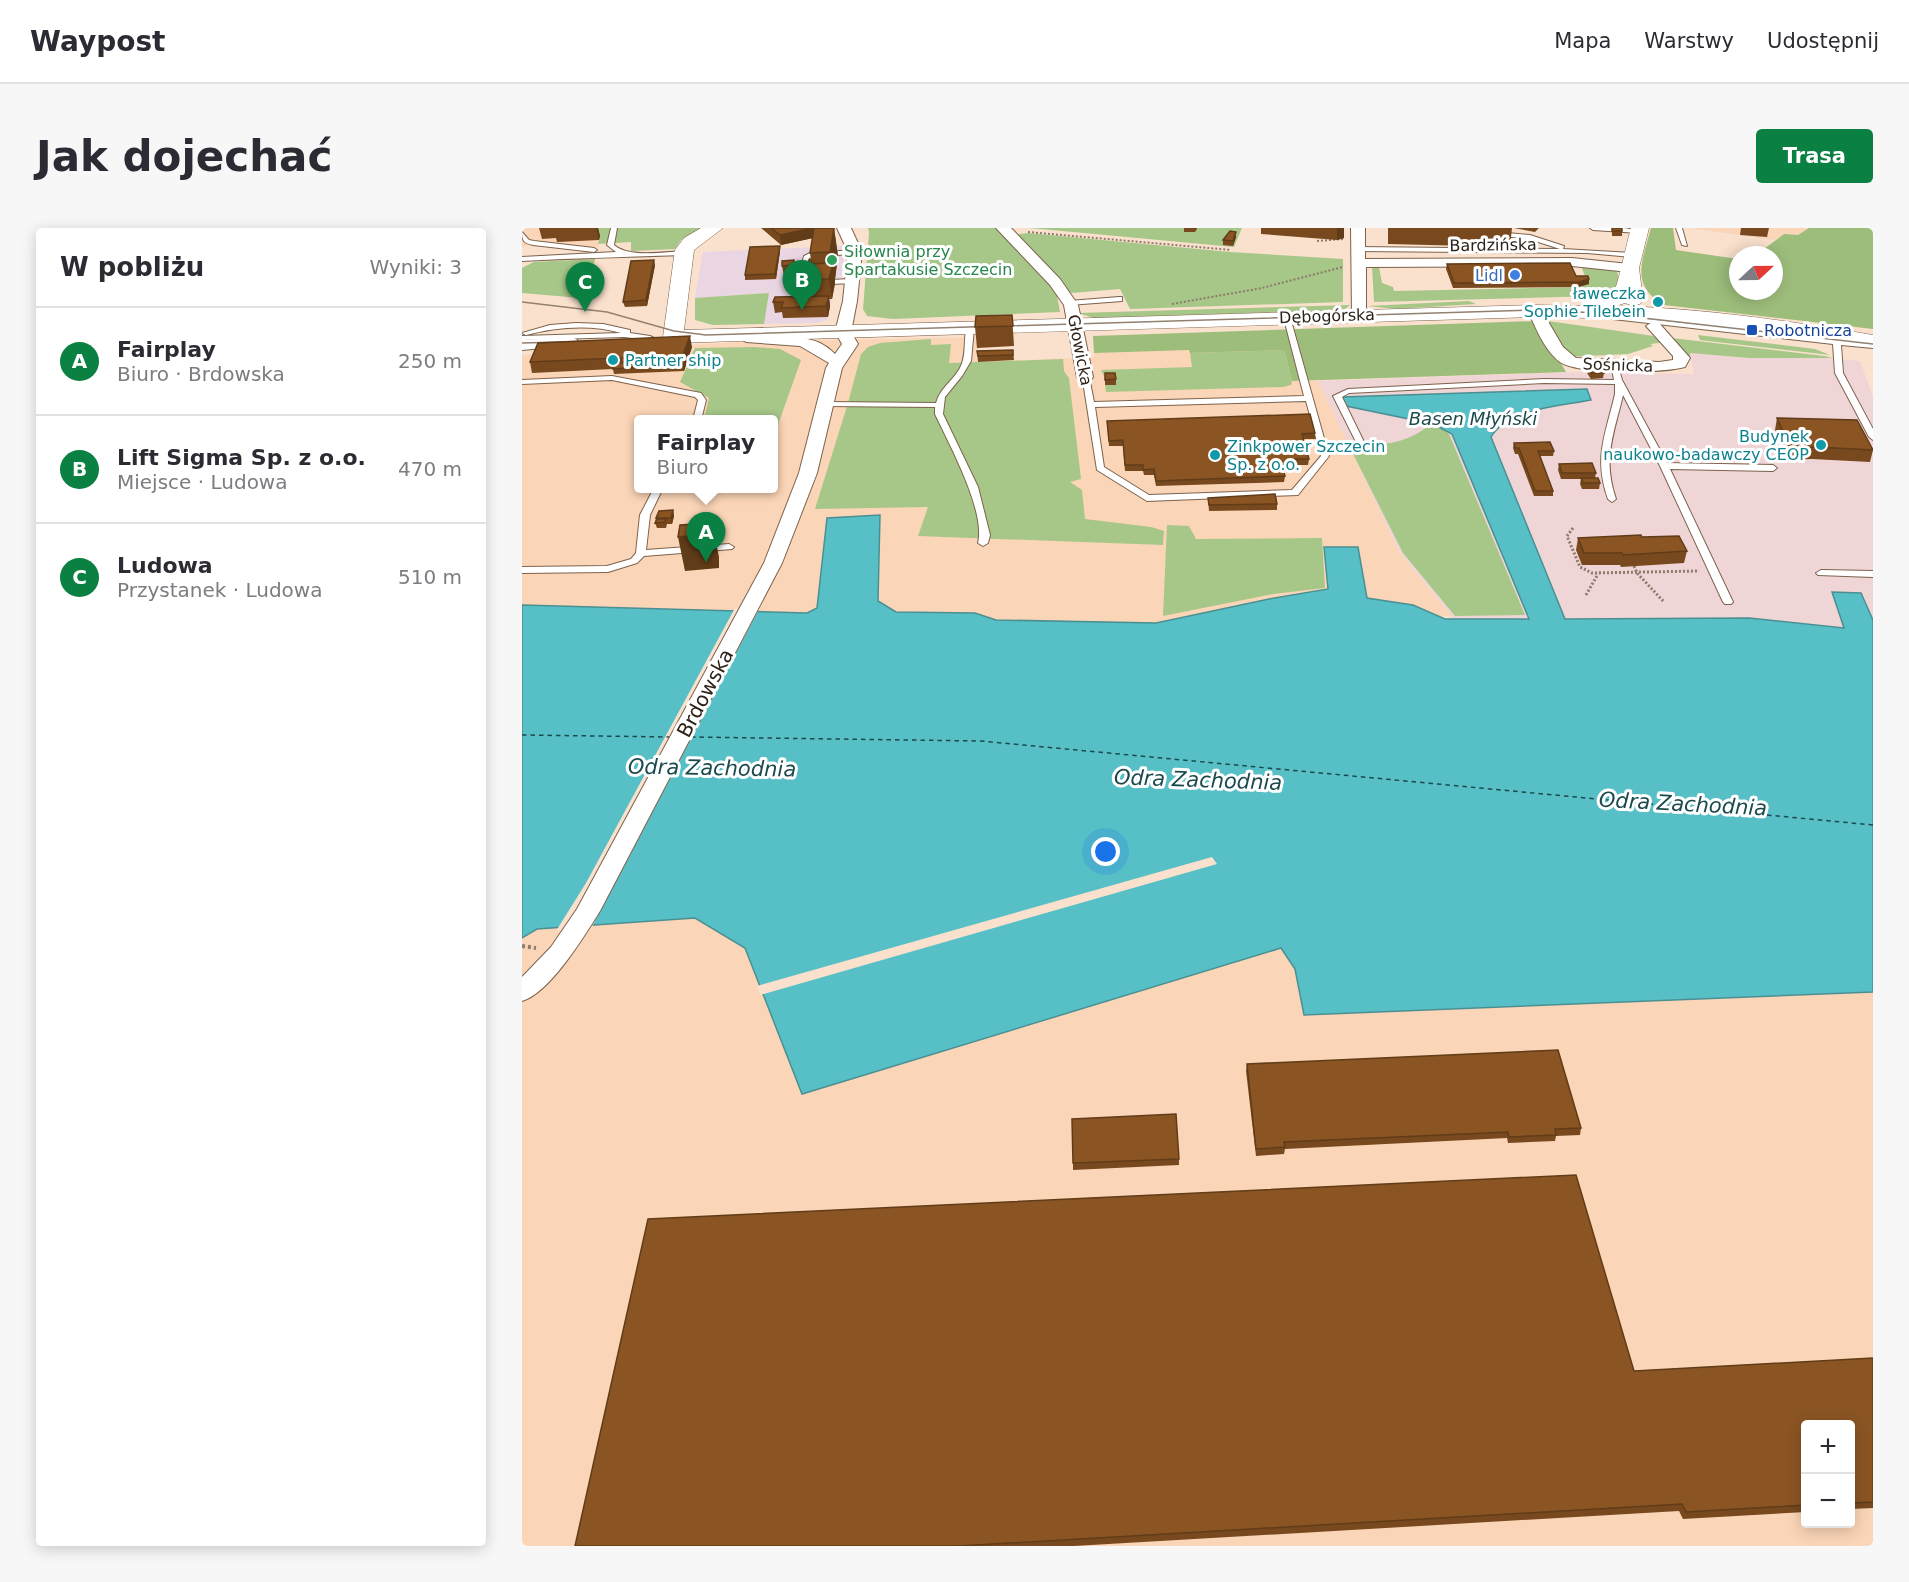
<!DOCTYPE html>
<html lang="pl">
<head>
<meta charset="utf-8">
<style>
  :root { --surface:#fff; --page:#f7f7f7; --text:#2b2b33; --muted:#7c7c81; --line:#e1e1e2; --accent:#0b8043 }
  body { margin:0; font-family:"DejaVu Sans",sans-serif; background:var(--page); color:var(--text) }
  .controls { position:absolute; right:18px; bottom:18px; display:grid; overflow:hidden; border-radius:6px; box-shadow:0 3px 15px #0003 }
  .controls button { width:54px; height:54px; display:grid; place-items:center; padding:0; border:0; border-bottom:2px solid var(--line); background:var(--surface); color:var(--text); font:30px sans-serif }
  .compass { position:absolute; left:1207px; top:18px; width:54px; height:54px; border-radius:50%; background:var(--surface); box-shadow:0 3px 15px #0003; rotate:68deg }
  .you { position:absolute; left:584px; top:624px; width:21px; height:21px; margin:-15px; border:4px solid #fff; border-radius:50%; background:#1a73e8; box-shadow:0 0 0 9px #1a73e833 }
  .badge { display:grid; place-items:center; width:39px; height:39px; border-radius:50%; background:var(--accent); color:#fff; font-size:20px; font-weight:700 }
  .pin { position:absolute; translate:-50% -50px; filter:drop-shadow(0 2px 3px #0008) }
  .pin::after { content:''; position:absolute; top:32px; width:21px; height:18px; background:inherit; clip-path:polygon(0 0,100% 0,50% 100%) }
  .popup { position:absolute; left:112px; top:187px; width:144px; height:78px; box-sizing:border-box; display:grid; place-content:center; border-radius:6px; background:var(--surface); filter:drop-shadow(0 2px 4px #0005); font-size:20px; white-space:nowrap; color:var(--muted) }
  .popup b { font-size:22px; color:var(--text) }
  .popup::after { content:''; position:absolute; left:50%; top:100%; margin-left:-12px; border:12px solid transparent; border-top-color:var(--surface) }
  .list { margin:0; padding:0; list-style:none }
  h2 { display:flex; justify-content:space-between; align-items:center; height:78px; margin:0; padding:0 24px; font-size:26px }
  h2 small { font-size:20px; font-weight:400; color:var(--muted) }
  .list li { display:grid; grid-template-columns:39px 1fr auto; gap:18px; align-items:center; box-sizing:border-box; height:108px; padding:0 24px; border-top:2px solid var(--line) }
  .list b { display:block; font-size:22px; white-space:nowrap }
  .list p { margin:0; font-size:20px; white-space:nowrap; color:var(--muted) }
  .list em { font-size:20px; font-style:normal; color:var(--muted) }
  .map { position:relative; flex:none; width:1351px; height:1318px; overflow:hidden; border-radius:6px }
  header { display:flex; align-items:center; gap:36px; box-sizing:border-box; height:84px; padding:0 30px; background:var(--surface); border-bottom:2px solid var(--line) }
  header strong { font-size:28px }
  nav { display:flex; gap:33px; margin-inline-start:auto; font-size:21px }
  .intro { display:flex; align-items:center; justify-content:space-between; box-sizing:border-box; height:144px; padding:0 36px }
  h1 { margin:0; font-size:42px }
  .button { padding:15px 27px; border-radius:6px; background:var(--accent); color:#fff; font-size:21px; font-weight:700 }
  main { display:flex; gap:36px; padding:0 36px }
  aside { flex:1; background:var(--surface); border-radius:6px; box-shadow:0 3px 15px #0003 }
  .map>svg:first-child { display:block }
</style>
</head>
<body>
<header>
<strong>Waypost</strong>
<nav><a>Mapa</a><a>Warstwy</a><a>Udostępnij</a></nav>
</header>
<div class="intro"><h1>Jak dojechać</h1><a class="button">Trasa</a></div>
<main>
<aside>
<h2>W pobliżu<small>Wyniki: 3</small></h2>
<ul class="list">
<li><span class="badge">A</span><div><b>Fairplay</b><p>Biuro · Brdowska</p></div><em>250 m</em></li>
<li><span class="badge">B</span><div><b>Lift Sigma Sp. z o.o.</b><p>Miejsce · Ludowa</p></div><em>470 m</em></li>
<li><span class="badge">C</span><div><b>Ludowa</b><p>Przystanek · Ludowa</p></div><em>510 m</em></li>
</ul>
</aside>
<div class="map">
<svg width="1351" height="1318" viewBox="0 0 1351 1318">
  <rect width="100%" height="100%" fill="#fae1cd"/>
  <path fill="#ead5e3" d="M320 18 323 25 319 52 314 53 305 92 296 95 242 96 247 65 173 70 181 24Z"/>
  <g fill="#fbd5b7" fill-rule="evenodd">
    <path d="M0 0H70L78 8 75 24 7 17 0 20Z"/>
    <path d="M1168 0H1287L1276 7 1262 6 1252 12Z"/>
    <path d="M758 105 770 153H796L878 325 930 388 886 387 636 403 0 399V127L219 114 455 109 457 134 573 129 571 108ZM116 192H252V260H116Z"/>
    <path d="M173 690 223 720 280 866 759 720 773 741 783 787 1351 764V1318H0V710L15 701ZM1284 1196H1328V1296H1284Z"/>
  </g>
  <path fill="#efd5d6" d="M1168 125 1227 130H1303L1338 133 1351 169V403L1227 390 923 391 930 388 878 325 796 153 1083 143 1086 145 1172 146Z"/>
  <g fill="#a7c788">
    <path d="M70 0H180L159 12 153 21 109 23V14L76 16 78 8Z"/>
    <path d="M346 0H474L534 62 538 84 371 91 345 88 341 81 347 5Z"/>
    <path d="M508 0H720L712 19Z"/>
    <path d="M506 5 708 24 821 31V74L608 81 598 61 549 65 496 9 497 6Z"/>
    <path d="M73 31 67 56 58 70 0 65V40L12 34Z"/>
    <path d="M850 38 857 39 860 55 871 59 872 63 1056 59 1066 56 1059 38 1095 43 1098 55 1094 63 1077 68 852 74Z"/>
    <path d="M247 65 242 96 191 97 173 92V70Z"/>
    <path d="M947 73 954 76 874 81 845 78Z"/>
    <path d="M828 77 822 82H815L572 90 556 85Z"/>
    <path d="M1026 93 1139 109 1145 114 1128 116 1131 118 1106 126 1046 129Z"/>
    <path d="M1176 107 1293 121 1308 127 1186 113 1178 112Z"/>
    <path d="M1150 110 1302 128 1311 130H1227L1168 125V128H1163Z"/>
    <path d="M409 111V117L429 116 427 135 541 131 542 143 547 150 559 251 548 254 560 262 563 291 629 299 642 303 641 317 396 308 406 279 293 281 326 175 339 126 346 119 358 115Z"/>
    <path d="M232 119 258 121 279 132 252 208V192L182 191 187 170 158 154 173 120Z"/>
    <path d="M762 122 770 153 769 157 761 159 584 164 583 157 593 150H583L579 142 670 139 668 125Z"/>
    <path d="M908 197 921 201 927 206 1003 387 933 388 881 325 826 216C859 218 882 217 908 197Z"/>
    <path d="M645 297 667 298 674 311 800 310 803 360 751 366 641 388Z"/>
  </g>
  <g fill="#9dbd7b">
    <path d="M1129 0H1151L1154 22 1216 31V63H1252V27H1234L1262 6 1276 7 1287 0H1351V101L1142 77C1107 57 1121 31 1129 0Z"/>
    <path d="M1014 93 1044 144 770 153 762 122 668 125 667 122 572 125 571 108Z"/>
  </g>
  <path fill="#57bfc6" stroke="#4a9092" stroke-width="1.5" d="M1065 161 1069 172C1039 178 985 181 969 209L1043 391 1227 390 1322 400 1310 364 1339 365 1351 392V764L782 787 773 741 759 720 280 866 223 720 173 690 15 701 0 710V377L285 385 295 380 305 290 358 287 356 373 374 384 453 385 474 392 634 395 747 371 806 361 802 319H836L845 370 891 377 923 391H1007L930 206 911 196 824 178 820 169Z"/>
  <g fill="#fae1cd">
    <path d="M213 380 237 381 78 684 68 702 34 703 64 655Z"/>
    <path d="M690 629 695 636 238 767 235 758Z"/>
  </g>
  <g fill="none" stroke-linecap="round" stroke-linejoin="round">
    <g stroke="#1b4a4d" stroke-width="1.5" stroke-dasharray="4.5 4" stroke-linecap="butt">
      <path d="M0 507 149 509"/>
      <path d="M169 509 459 513 1351 597"/>
    </g>
    <defs>
      <g id="lane">
        <path d="M89 0H95L92 17C106 30 143 24 162 23L165 25 162 27C108 29 54 30 0 33V29L94 24 85 17Z"/>
        <path d="M1068 0H1102L1120 3 1117 5 1071 2Z"/>
        <path d="M1154 0H1160L1165 18 1160 17Z"/>
        <path d="M0 4 7 12 12 13 72 20 75 22 72 24 11 17C2 15 0 13 0 4Z"/>
        <path d="M975 4 1008 7 1042 18 1041 21 1110 25 1113 27 1110 29 1065 25 835 23 832 21 835 19 1038 21 1007 11 973 7 972 6Z"/>
        <path d="M333 22 336 24 335 25 287 30 284 50 287 53 329 51 333 53 332 55 286 57 276 51 282 28 288 25Z"/>
        <path d="M597 69H600V73L547 77 543 75 547 73Z"/>
        <path d="M761 87 768 89 807 228 776 267 625 273 575 242 560 147 567 149 572 174 782 168ZM784 173 799 228 770 262 627 267 582 239 573 179Z"/>
        <path d="M1088 87 1311 111 1310 108 1314 106H1317L1318 112 1351 116V120L1319 117 1321 145 1351 201V212L1347 209 1313 145 1311 116 1091 91 1087 89Z"/>
        <path d="M54 95 81 96 108 102V105L128 108 132 110 128 112 102 109 0 112V108L99 105C68 96 35 99 4 107L0 105 28 97Z"/>
        <path d="M445 98 452 100 449 133 440 148 423 169 421 186 456 259 468 307 466 315 461 318 456 315C464 283 427 216 413 186V179L303 178 299 176 303 174 414 175C418 160 431 153 438 140 445 127 441 112 445 98Z"/>
        <path d="M1089 136 1096 138 1100 152 1145 235 1251 237 1255 240 1251 243 1148 241 1211 374 1209 376H1203L1201 374 1138 238 1101 167C1092 206 1080 230 1094 271L1090 274 1086 271C1071 230 1084 205 1093 166V156L1022 155 827 165 820 169 844 218 840 221 836 218 811 168 826 161 1022 151 1092 152Z"/>
        <path d="M90 148 179 165 184 172 179 192H171L176 172 173 169 90 152 0 156V152Z"/>
        <path d="M132 260H141L128 287 124 322 207 316 212 319 210 321 122 328 115 335 86 344 0 345V339L85 338 109 331 114 325 118 287Z"/>
        <path d="M1299 342 1351 343V349L1296 347 1294 345Z"/>
      </g>
      <g id="street">
        <path d="M315 0H329L340 24 335 73 329 104 336 116 320 140 295 245 260 335 78 683C63 707 28 765 0 773V749L29 719 55 681 242 335 277 245 304 140 307 135 278 118 224 114 216 109C226 98 285 109 298 115 304 118 309 122 313 126L320 116 313 104 321 73 326 24Z"/>
        <path d="M474 0H489L538 51 556 77 571 149 569 152H557L555 149 542 77 528 57Z"/>
        <path d="M829 0H843V31L1050 30 1107 36 1114 40 1107 44 1050 38 844 39V87L837 91 830 87Z"/>
        <path d="M1013 79 1020 83 1041 119 1054 130 1137 134 1151 132V128L1124 98 1132 93 1137 95 1168 130 1163 139C1140 145 1057 147 1038 134 1022 122 1014 100 1006 83Z"/>
        <path d="M49 109 54 111 57 114 54 117 0 122V112Z"/>
      </g>
      <path id="secondary" d="M179 0H201L172 22 162 102 1013 77 1058 78 1061 74C1071 71 1085 71 1092 63 1095 61 1106 10 1109 0H1127L1117 40 1121 72 1118 76 1111 78 1103 75 1094 78C1179 80 1267 93 1351 107V119L1291 109 1127 91 1013 89 151 115 144 113 141 109 153 22 162 10Z"/>
    </defs>
    <use href="#lane" stroke="#7d624c" stroke-width="2"/>
    <use href="#street" stroke="#7d624c" stroke-width="2"/>
    <use href="#secondary" stroke="#7d624c" stroke-width="1"/>
    <g stroke="#8c7b6c" stroke-width="2" stroke-dasharray="2 2" stroke-linecap="butt">
      <path d="M506 4 709 22"/>
      <path d="M795 13 821 11"/>
      <path d="M650 76 740 60 821 39"/>
    </g>
    <g stroke="#8c7b6c" stroke-width="3" stroke-dasharray="2 2" stroke-linecap="butt">
      <path d="M1051 300 1045 308 1058 339 1070 345 1177 343"/>
      <path d="M1112 338 1115 345 1142 374"/>
      <path d="M1064 367 1076 346"/>
    </g>
    <path stroke="#8c7b6c" stroke-width="4" stroke-dasharray="3 3" stroke-linecap="butt" d="M0 718 14 720"/>
    <use href="#lane" fill="#fff" fill-rule="evenodd"/>
    <use href="#street" fill="#fff" fill-rule="evenodd"/>
    <use href="#secondary" fill="#fff" fill-rule="evenodd"/>
    <g stroke="#928071" stroke-width="1.5">
      <path d="M0 74 85 84 152 103 184 107 1012 82 1077 85 1351 116"/>
      <path d="M0 115 75 113"/>
    </g>
  </g>
  <g fill="#78491e">
    <path d="M17 0H76L78 8 77 12 35 14 34 10 20 11Z"/>
    <path d="M239 0H312L316 28 313 51V55L310 71H307L308 78 306 89 261 90 260 84 253 85 251 74 286 68 284 59 279 60 278 54 283 51 289 32 288 25 291 10 259 17Z"/>
    <path d="M662 0H675V1L673 4H662Z"/>
    <path d="M739 0H822V10L815 12 739 6Z"/>
    <path d="M866 0H990L988 19 866 16Z"/>
    <path d="M992 0H1017L1013 4Z"/>
    <rect x="1090" y="0" width="10" height="8"/>
    <path d="M1219 0H1247L1245 9 1218 7Z"/>
    <path d="M714 4V9L711 18 701 17V12Z"/>
    <path d="M258 18V23L254 51 223 52V47Z"/>
    <path d="M272 32 273 42V48H262L260 38Z"/>
    <path d="M925 36 1054 48 1067 56 1056 59 931 60 924 41Z"/>
    <path d="M133 37 125 78 103 79 101 74Z"/>
    <path d="M490 87 492 118 455 120 453 99Z"/>
    <path d="M170 119 162 143 92 146 91 141 10 145 8 134Z"/>
    <path d="M491 122 492 132 456 134 455 123Z"/>
    <path d="M1066 140 1082 145 1081 150 1069 151 1065 145Z"/>
    <path d="M583 145 594 151V157H583Z"/>
    <path d="M1255 190 1351 222 1348 234 1290 231 1266 232 1253 202Z"/>
    <path d="M585 193 793 205V211H781L787 231 786 237H770V242H761L763 248 762 254 634 258 632 247H622L621 243H603L601 218H587Z"/>
    <path d="M992 215 1032 223 1031 228H1018L1031 263V268H1012L996 226H993L991 220Z"/>
    <path d="M1037 236 1074 245 1073 250 1078 255 1077 261H1060L1058 256 1059 251H1039L1036 242Z"/>
    <path d="M686 270 755 276V282L687 283Z"/>
    <path d="M151 282 152 288 150 296H145L144 300H135L133 295 134 290Z"/>
    <path d="M1120 309 1165 323 1162 335 1099 339 1098 337H1060L1054 322 1056 310Z"/>
    <path d="M725 836 1059 900 1058 907 1034 908 1033 913 986 915 985 910 763 921 762 926 734 928 724 843Z"/>
    <path d="M657 931V937L551 942V935Z"/>
    <path d="M1351 1130V1280L1329 1281V1197H1284V1284L1161 1291 1157 1283 552 1318H53L1112 1143Z"/>
  </g>
  <g fill="#613c18">
    <path d="M74 0H76L78 8 77 12Z"/>
    <path d="M291 0H298L300 8 259 17 258 7Z"/>
    <path d="M312 0 316 28 313 51V55L310 71 307 51 310 37 308 24Z"/>
    <path d="M815 0H822V10L815 12Z"/>
    <path d="M714 4V9L711 18V13Z"/>
    <path d="M258 18V23L254 51 253 46Z"/>
    <path d="M132 32 133 37 125 78 124 72Z"/>
    <path d="M1067 51V56L1056 59 1057 54Z"/>
    <path d="M307 68 308 78 306 89 304 78Z"/>
    <path d="M168 108 170 119 162 143 159 132Z"/>
    <path d="M151 282 152 288 150 296 149 290Z"/>
    <path d="M190 295 197 329V340L163 343 156 309Z"/>
  </g>
  <g fill="#8b5523" stroke="#613c18" stroke-width="1.5">
    <path d="M249 0H291L258 7Z"/>
    <path d="M292 0H312L308 24 288 25Z"/>
    <rect x="1090" y="0" width="10" height="3"/>
    <path d="M708 3 714 4 711 13 701 12Z"/>
    <path d="M258 18 253 46 223 47 228 19Z"/>
    <path d="M132 32 124 72 101 74 109 33Z"/>
    <path d="M272 32V37L260 38V33Z"/>
    <path d="M287 32H289L290 36H287L286 40Z"/>
    <path d="M311 35 307 51 283 52 287 36Z"/>
    <path d="M1048 35 1054 48H1066L1067 51 1057 54 932 55 925 36Z"/>
    <path d="M279 51H283L284 54H278Z"/>
    <path d="M307 68 304 78 259 80 261 74H251L253 69Z"/>
    <path d="M490 87 491 98 453 99 454 88Z"/>
    <path d="M168 108 159 132 117 134 118 129 8 134 16 115Z"/>
    <path d="M491 122V127L456 128 455 123Z"/>
    <path d="M117 134 118 139 91 141 93 135Z"/>
    <path d="M1066 140H1079L1082 145H1069Z"/>
    <path d="M583 145H593L594 151 583 152Z"/>
    <path d="M788 186 793 205 780 206 787 231H769L771 236 760 237 763 248 634 253 632 241 621 242V237H603L601 212 587 213 585 193Z"/>
    <path d="M1255 190 1335 192 1351 222 1293 219 1269 221Z"/>
    <path d="M1028 214 1032 223H1016L1031 263H1013L997 220H993L992 215Z"/>
    <path d="M1070 235 1074 245H1040L1037 236Z"/>
    <path d="M1059 250H1076L1078 255H1061Z"/>
    <path d="M753 266 755 276 687 277 686 270Z"/>
    <path d="M151 282 149 290H134L137 283Z"/>
    <path d="M135 291H144L143 294 133 295Z"/>
    <path d="M190 295V305L156 309 158 297Z"/>
    <path d="M1119 307 1120 309 1157 308 1165 323 1101 327 1100 325H1062L1056 310Z"/>
    <path d="M1036 822 1059 900 1033 901 1034 907 987 909 986 904 762 914 763 919 734 921 725 836Z"/>
    <path d="M654 886 657 931 551 935 550 891Z"/>
    <path d="M1054 947 1112 1143 1351 1130V1274L1329 1275V1197H1284V1277L1164 1284 1160 1276 436 1318H53L126 991Z"/>
  </g>
  <circle fill="#2e9e5b" stroke="#fff" stroke-width="2" cx="310" cy="32" r="6"/>
  <circle fill="#3f7fe0" stroke="#fff" stroke-width="2" cx="993" cy="47" r="6"/>
  <g fill="#0f9aa8" stroke="#fff" stroke-width="2">
    <circle cx="1136" cy="74" r="6"/>
    <circle cx="91" cy="132" r="6"/>
    <circle cx="1299" cy="217" r="6"/>
    <circle cx="693" cy="227" r="6"/>
  </g>
  <rect fill="#1a4fb4" stroke="#fff" stroke-width="2" x="1224" y="96" width="12" height="12" rx="3"/>
  <g text-anchor="middle" dominant-baseline="central" stroke-width="6" stroke-linejoin="round" paint-order="stroke">
    <g font-size="16" fill="#2d2218" stroke="#fff">
      <text transform="translate(971 17) rotate(-1)">Bardzińska</text>
      <text transform="translate(805 88) rotate(-2)">Dębogórska</text>
      <text transform="translate(558 122) rotate(79)">Głowicka</text>
      <text transform="translate(1096 137) rotate(2)">Sośnicka</text>
    </g>
    <g font-size="16" fill="#27864d" stroke="#fff" text-anchor="start">
      <text x="322" y="23">Siłownia przy<tspan x="322" dy="18">Spartakusie Szczecin</tspan></text>
    </g>
    <g font-size="16" fill="#366cbe" stroke="#fff" text-anchor="end">
      <text x="981" y="47">Lidl</text>
    </g>
    <g font-size="16" fill="#0d838f" stroke="#fff" text-anchor="end">
      <text x="1124" y="65">ławeczka<tspan x="1124" dy="18">Sophie Tilebein</tspan></text>
      <text x="103" y="132" text-anchor="start">Partner ship</text>
      <text x="1287" y="208">Budynek<tspan x="1287" dy="18">naukowo-badawczy CEOP</tspan></text>
      <text x="705" y="218" text-anchor="start">Zinkpower Szczecin<tspan x="705" dy="18">Sp. z o.o.</tspan></text>
    </g>
    <g font-size="16" fill="#164399" stroke="#fff" text-anchor="start">
      <text x="1242" y="102">Robotnicza</text>
    </g>
    <g font-size="18" font-style="italic" fill="#1b4a4d" stroke="#fff">
      <text x="951" y="190">Basen Młyński</text>
    </g>
    <g font-size="20" fill="#2d2218" stroke="#fff">
      <text transform="translate(183 465) rotate(-62)">Brdowska</text>
    </g>
    <g font-size="21" font-style="italic" fill="#1b4a4d" stroke="#fff">
      <text transform="translate(190 540) rotate(1)">Odra Zachodnia</text>
      <text transform="translate(676 552) rotate(2)">Odra Zachodnia</text>
      <text transform="translate(1161 576) rotate(3)">Odra Zachodnia</text>
    </g>
  </g>
</svg>
<div class="controls">
<button>+</button>
<button>−</button>
</div>
<svg class="compass" viewBox="-18 -18 36 36"><path d="M0-13l5 13h-10z" fill="#e53935"/><path d="M0 13l5-13h-10z" fill="#7c7c81"/></svg>
<div class="you"></div>
<div class="pin badge" style="left:184px;top:334px">A</div>
<div class="popup"><b>Fairplay</b>Biuro</div>
<div class="pin badge" style="left:280px;top:82px">B</div>
<div class="pin badge" style="left:63px;top:84px">C</div>
</div>
</main>
</body>
</html>
